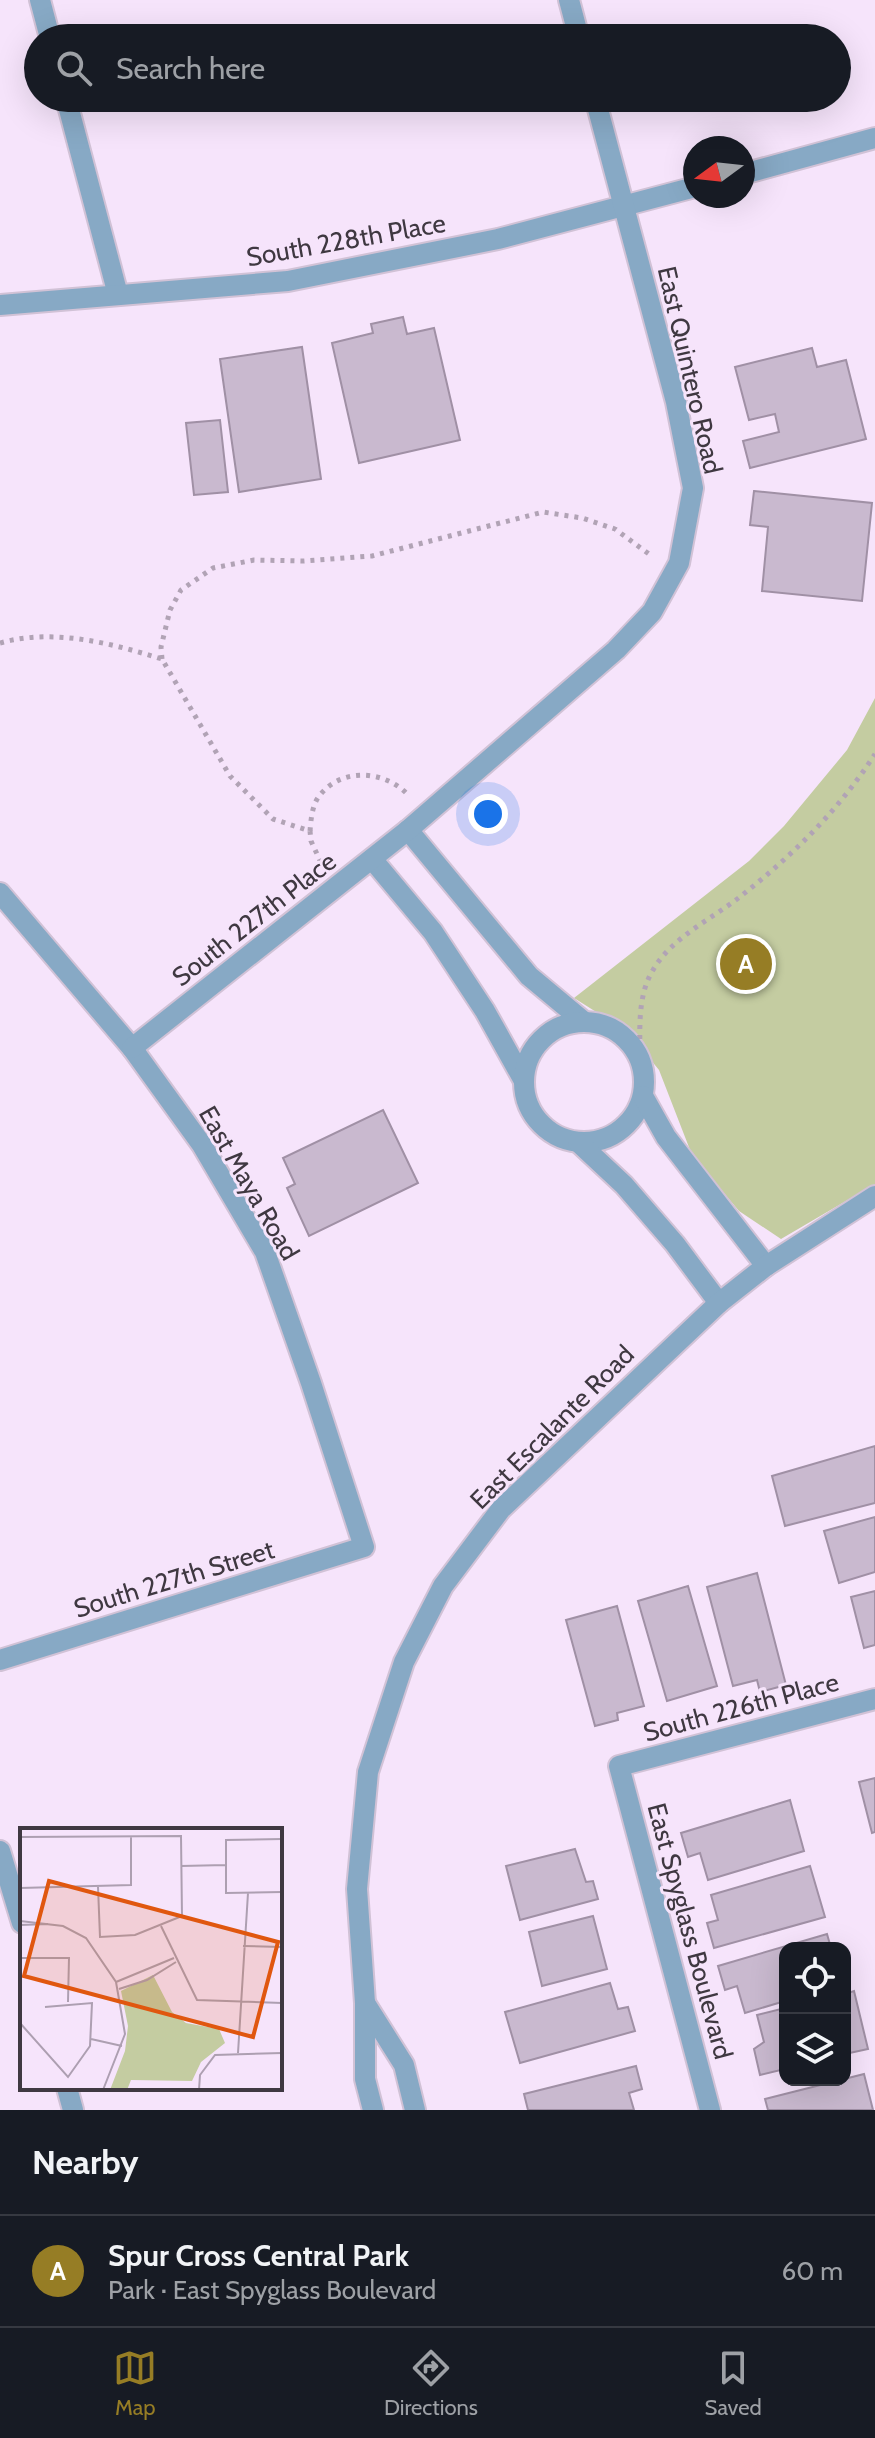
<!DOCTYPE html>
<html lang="en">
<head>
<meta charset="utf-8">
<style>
  :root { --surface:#171b24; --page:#20242c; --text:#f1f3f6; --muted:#9ea1a6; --line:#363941; --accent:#967d25 }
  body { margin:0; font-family:Cabin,sans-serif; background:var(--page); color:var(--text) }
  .controls { position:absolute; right:24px; bottom:24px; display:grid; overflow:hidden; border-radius:16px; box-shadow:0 8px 32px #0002 }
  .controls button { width:72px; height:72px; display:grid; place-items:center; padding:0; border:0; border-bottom:2px solid var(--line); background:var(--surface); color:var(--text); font:40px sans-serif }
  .compass { position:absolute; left:683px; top:136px; width:72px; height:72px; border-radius:50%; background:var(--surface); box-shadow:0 8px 32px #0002; rotate:255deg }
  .you { position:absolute; left:488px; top:814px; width:28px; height:28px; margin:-20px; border:6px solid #fff; border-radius:50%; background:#1a73e8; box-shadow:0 0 0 12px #1a73e833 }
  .badge { display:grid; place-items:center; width:52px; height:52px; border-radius:50%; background:var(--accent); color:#fff; font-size:26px; font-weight:700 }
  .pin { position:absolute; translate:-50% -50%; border:4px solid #fff; box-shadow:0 2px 8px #0006 }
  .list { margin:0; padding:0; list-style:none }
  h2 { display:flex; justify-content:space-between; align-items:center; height:104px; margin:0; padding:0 32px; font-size:34px }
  h2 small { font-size:26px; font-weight:400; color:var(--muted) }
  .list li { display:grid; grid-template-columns:52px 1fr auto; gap:24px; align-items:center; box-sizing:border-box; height:112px; padding:0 32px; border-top:2px solid var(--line) }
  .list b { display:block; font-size:30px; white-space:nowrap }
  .list p { margin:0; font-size:26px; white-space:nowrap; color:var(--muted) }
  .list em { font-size:26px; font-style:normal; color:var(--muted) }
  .icon { flex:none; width:44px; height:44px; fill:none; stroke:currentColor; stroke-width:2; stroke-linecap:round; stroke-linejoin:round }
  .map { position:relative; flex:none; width:875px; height:2110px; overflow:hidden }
  .search { position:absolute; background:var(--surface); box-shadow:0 8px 32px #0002; left:24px; right:24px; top:24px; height:88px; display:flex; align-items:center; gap:20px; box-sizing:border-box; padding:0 28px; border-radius:44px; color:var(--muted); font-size:30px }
  .sheet { height:216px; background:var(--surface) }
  nav { display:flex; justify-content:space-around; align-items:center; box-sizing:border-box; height:112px; border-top:2px solid var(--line); background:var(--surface); font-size:22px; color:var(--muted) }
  nav a { display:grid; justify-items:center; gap:4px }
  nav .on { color:var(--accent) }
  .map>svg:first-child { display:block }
</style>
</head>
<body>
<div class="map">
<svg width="875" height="2110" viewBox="0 0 875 2110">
  <rect width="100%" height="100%" fill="#f6e4fb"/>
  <path fill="#c4cca1" d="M875 698V1184L781 1239 739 1211 692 1155 659 1070 628 1032 574 998 749 861 784 826 847 750Z"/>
  <g fill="#c9b9cf" stroke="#a090a5" stroke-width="2">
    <path d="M403 317 407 334 434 328 460 440 359 463 332 343 373 333 371 324Z"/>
    <path d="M302 347 321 479 239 492 220 359Z"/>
    <path d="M812 348 817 367 846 360 866 439 750 468 743 441 779 432 775 414 749 420 735 367Z"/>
    <path d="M220 420 228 492 194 495 186 423Z"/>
    <path d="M754 491 872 503 862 601 762 591 768 527 750 525Z"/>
    <path d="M383 1110 418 1183 309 1236 287 1188 295 1184 283 1158Z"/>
    <path d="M875 1446V1503L785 1526 772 1476Z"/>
    <path d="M875 1517V1572L839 1583 824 1531Z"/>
    <path d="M757 1573 786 1685 760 1692 757 1680 733 1686 707 1587Z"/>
    <path d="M688 1586 717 1686 667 1701 638 1601Z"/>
    <path d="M875 1591V1645L864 1648 851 1597Z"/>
    <path d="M617 1606 644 1706 617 1713 618 1720 595 1726 566 1620Z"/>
    <path d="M875 1778V1832L872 1833 859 1782Z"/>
    <path d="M790 1800 804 1851 708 1880 700 1853 688 1857 681 1833Z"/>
    <path d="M575 1849 586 1882 593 1881 598 1899 520 1920 506 1866Z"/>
    <path d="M810 1866 825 1917 714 1948 707 1923 718 1920 711 1895Z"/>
    <path d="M593 1916 607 1969 542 1986 529 1932Z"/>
    <path d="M827 1934 831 1948H785V2001L745 2013 737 1986 725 1990 718 1966Z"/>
    <path d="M610 1983 618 2009 628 2007 635 2031 520 2063 505 2012Z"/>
    <path d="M854 1991 868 2049 845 2054V1994Z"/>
    <path d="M785 2008V2069L760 2075 754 2049 764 2042 757 2015Z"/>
    <path d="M636 2066 642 2089 629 2093 634 2110H528L524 2094Z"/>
    <path d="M864 2074 873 2110H768L765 2099Z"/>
  </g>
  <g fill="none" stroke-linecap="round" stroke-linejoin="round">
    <defs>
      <g id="minor">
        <path d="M40 0 50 38"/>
        <path d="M569 0 579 38"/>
        <path d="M66 98 118 295"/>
        <path d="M743 174 875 138"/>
        <path d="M0 305 288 281 498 239 695 187"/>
        <path d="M408 830 529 976 583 1021"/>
        <path d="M372 859 433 932 485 1011 524 1081"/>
        <path d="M0 893 132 1048 202 1145 265 1252 311 1383 364 1547 0 1660"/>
        <circle cx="584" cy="1082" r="60"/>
        <path d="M132 1048 408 830 616 650 652 612 679 563 693 488 676 402 595 98"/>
        <path d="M643 1096 666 1137 766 1266"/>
        <path d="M578 1142 624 1185 675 1244 719 1303"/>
        <path d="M0 1851 22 1923"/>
        <path d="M365 2003 404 2065 415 2110"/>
        <path d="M67 2088 73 2110"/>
        <path d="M373 2110 365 2079V2003L357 1889 368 1772 404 1662 443 1586 501 1509 719 1303 766 1266 875 1196"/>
        <path d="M710 2110 619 1766 875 1699"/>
      </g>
    </defs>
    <use href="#minor" stroke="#d1c2d6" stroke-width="24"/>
    <g stroke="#b1a3b5" stroke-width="5" stroke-dasharray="4 6" stroke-linecap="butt">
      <path d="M0 643C54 628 110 643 162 659L230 776 273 819 310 831 311 841 323 867"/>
      <path d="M162 659 161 647 170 610 181 590 213 568 254 560 304 561 372 556 543 512 582 518 615 529 653 557"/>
      <path d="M310 831C311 820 312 804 320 795 343 766 387 771 409 796"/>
      <path d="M640 1059C640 1030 637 996 653 970 672 937 712 919 741 896 793 855 839 810 875 754"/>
    </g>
    <use href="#minor" stroke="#87a9c5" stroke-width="20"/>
  </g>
  <g text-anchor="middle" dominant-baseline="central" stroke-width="6" stroke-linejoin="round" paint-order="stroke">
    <g font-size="26" fill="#3f3841" stroke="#f6e4fb">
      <text transform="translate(346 240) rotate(-10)">South 228th Place</text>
      <text transform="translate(690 370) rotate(77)">East Quintero Road</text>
      <text transform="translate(254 919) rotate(-38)">South 227th Place</text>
      <text transform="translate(249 1183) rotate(60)">East Maya Road</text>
      <text transform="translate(552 1427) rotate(-45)">East Escalante Road</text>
      <text transform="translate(174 1579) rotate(-17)">South 227th Street</text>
      <text transform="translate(741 1707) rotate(-15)">South 226th Place</text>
      <text transform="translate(690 1931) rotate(75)">East Spyglass Boulevard</text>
    </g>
  </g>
  <g transform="translate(20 1828)">
    <rect width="262" height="262" fill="#f6e4fb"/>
    <path d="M133 147 152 184 166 195 199 201 205 215 181 234 172 253 111 252 107 262H90L105 223 108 198 101 163Z" fill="#c4cca1"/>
    <path fill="none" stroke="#ad9fb1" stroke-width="2" d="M0 9 161 8 162 88 115 107 80 109 78 59M262 11 206 12V65L262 64M161 38 206 37M0 60 111 57V8M0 93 43 98 66 110 96 154 105 206 83 262M0 97 28 96M141 98 177 172 262 175M223 118 262 119M0 130H49L48 174M96 154 154 130M99 161 127 152 156 134M0 195 48 249 70 218 72 175 25 179M71 211 102 218M218 225 228 65M179 262 180 247 195 227 262 225"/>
    <path fill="#e0570f" fill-opacity="0.15" stroke="#e0570f" stroke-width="4" d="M29 53 258 114 233 209 4 148Z"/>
    <rect width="262" height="262" fill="none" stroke="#3f3841" stroke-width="4"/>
  </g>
</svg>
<div class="controls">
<button><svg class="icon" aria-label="locate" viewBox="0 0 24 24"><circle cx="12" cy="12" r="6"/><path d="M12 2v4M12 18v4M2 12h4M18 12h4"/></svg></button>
<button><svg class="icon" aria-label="layers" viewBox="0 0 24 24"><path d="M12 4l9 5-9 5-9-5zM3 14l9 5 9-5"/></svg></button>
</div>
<svg class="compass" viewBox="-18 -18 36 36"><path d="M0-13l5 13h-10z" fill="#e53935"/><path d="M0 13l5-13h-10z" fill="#9ea1a6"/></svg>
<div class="you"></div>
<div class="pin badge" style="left:746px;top:964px">A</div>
<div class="search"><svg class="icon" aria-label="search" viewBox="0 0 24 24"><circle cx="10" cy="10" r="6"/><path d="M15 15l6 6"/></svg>Search here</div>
</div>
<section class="sheet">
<h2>Nearby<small></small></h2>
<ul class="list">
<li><span class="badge">A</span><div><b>Spur Cross Central Park</b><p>Park · East Spyglass Boulevard</p></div><em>60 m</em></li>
</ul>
</section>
<nav>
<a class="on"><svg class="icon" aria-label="map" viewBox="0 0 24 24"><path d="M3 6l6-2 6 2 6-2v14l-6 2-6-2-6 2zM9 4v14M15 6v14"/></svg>Map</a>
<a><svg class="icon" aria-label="directions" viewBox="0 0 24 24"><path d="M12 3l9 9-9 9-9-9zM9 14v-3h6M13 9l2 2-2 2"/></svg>Directions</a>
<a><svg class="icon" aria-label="saved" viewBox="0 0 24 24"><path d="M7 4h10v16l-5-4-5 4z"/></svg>Saved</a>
</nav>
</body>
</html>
